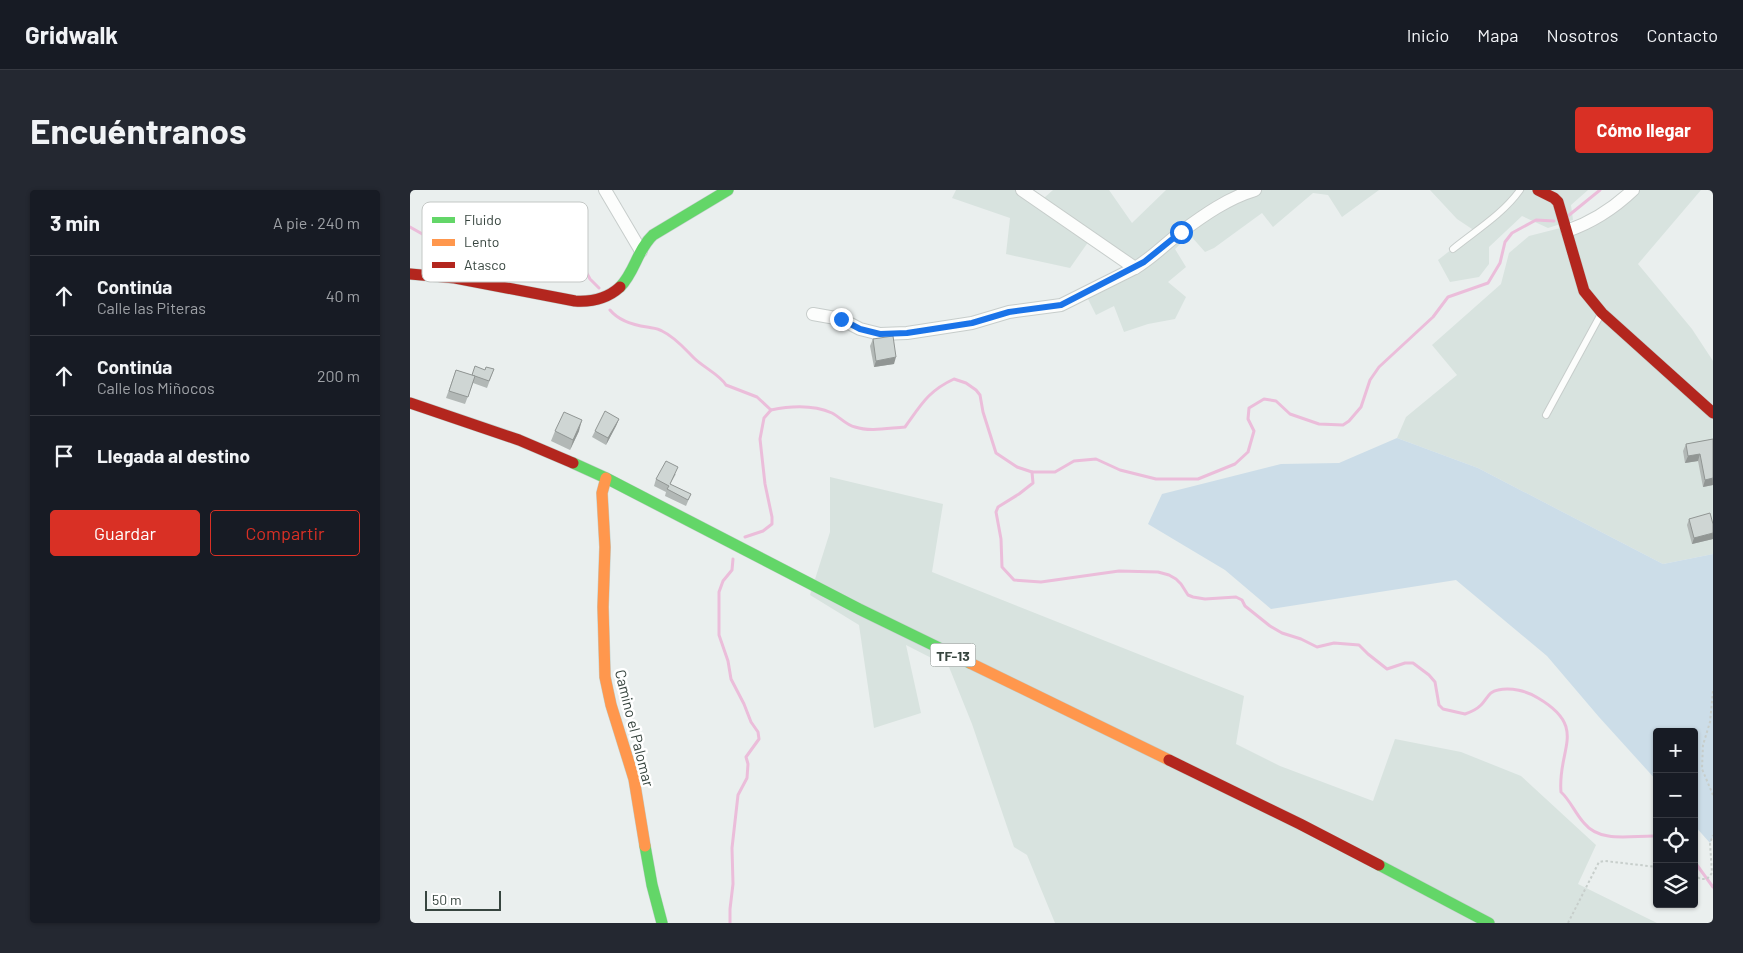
<!DOCTYPE html>
<html lang="es">
<head>
<meta charset="utf-8">
<style>
  :root { --surface:#171b24; --page:#242831; --text:#f1f3f6; --muted:#9ea1a6; --line:#363941; --accent:#d93025 }
  body { margin:0; font-family:Barlow,sans-serif; background:var(--page); color:var(--text) }
  .controls { position:absolute; right:15px; bottom:15px; display:grid; overflow:hidden; border-radius:5px; box-shadow:0 1px 4px #0004 }
  .controls button { width:45px; height:45px; display:grid; place-items:center; padding:0; border:0; border-bottom:1px solid var(--line); background:var(--surface); color:var(--text); font:25px sans-serif }
  .scale { position:absolute; left:15px; bottom:12px; width:76px; box-sizing:border-box; padding-left:5px; border:2px solid #37453f; border-top:0; font-size:14px; line-height:18px; white-space:nowrap; color:#37453f; -webkit-text-stroke:4px #fff; paint-order:stroke }
  .stop { position:absolute; width:15px; height:15px; margin:-11px; border:4px solid #1a73e8; border-radius:50%; background:#fff }
  .stop.end { background:#1a73e8; border-color:#fff; box-shadow:0 1px 5px #0008 }
  .list { margin:0; padding:0; list-style:none }
  h2 { display:flex; justify-content:space-between; align-items:center; height:65px; margin:0; padding:0 20px; font-size:21px }
  h2 small { font-size:16px; font-weight:400; color:var(--muted) }
  .list li { display:grid; grid-template-columns:32px 1fr auto; gap:15px; align-items:center; box-sizing:border-box; height:80px; padding:0 20px; border-top:1px solid var(--line) }
  .list b { display:block; font-size:19px; white-space:nowrap }
  .list p { margin:0; font-size:16px; white-space:nowrap; color:var(--muted) }
  .list em { font-size:16px; font-style:normal; color:var(--muted) }
  .actions { display:flex; gap:10px; padding:15px 20px }
  .actions a { flex:1; padding:11px 0; border:1px solid var(--accent); border-radius:5px; text-align:center; font-size:18px; color:var(--accent) }
  .actions .main { background:var(--accent); color:#fff }
  .icon { flex:none; width:28px; height:28px; fill:none; stroke:currentColor; stroke-width:2; stroke-linecap:round; stroke-linejoin:round }
  .map { position:relative; flex:none; width:1303px; height:733px; overflow:hidden; border-radius:5px }
  header { display:flex; align-items:center; gap:30px; box-sizing:border-box; height:70px; padding:0 25px; background:var(--surface); border-bottom:1px solid var(--line) }
  header strong { font-size:24px }
  nav { display:flex; gap:28px; margin-inline-start:auto; font-size:18px }
  .intro { display:flex; align-items:center; justify-content:space-between; box-sizing:border-box; height:120px; padding:0 30px }
  h1 { margin:0; font-size:35px }
  .button { padding:12px 22px; border-radius:5px; background:var(--accent); color:#fff; font-size:18px; font-weight:700 }
  main { display:flex; gap:30px; padding:0 30px }
  aside { flex:1; background:var(--surface); border-radius:5px; box-shadow:0 1px 4px #0004 }
  .map>svg:first-child { display:block }
</style>
</head>
<body>
<header>
<strong>Gridwalk</strong>
<nav><a>Inicio</a><a>Mapa</a><a>Nosotros</a><a>Contacto</a></nav>
</header>
<div class="intro"><h1>Encuéntranos</h1><a class="button">Cómo llegar</a></div>
<main>
<aside>
<h2>3 min<small>A pie · 240 m</small></h2>
<ul class="list">
<li><svg class="icon" aria-label="ahead" viewBox="0 0 24 24"><path d="M12 20V5M6 11l6-6 6 6"/></svg><div><b>Continúa</b><p>Calle las Piteras</p></div><em>40 m</em></li>
<li><svg class="icon" aria-label="ahead" viewBox="0 0 24 24"><path d="M12 20V5M6 11l6-6 6 6"/></svg><div><b>Continúa</b><p>Calle los Miñocos</p></div><em>200 m</em></li>
<li><svg class="icon" aria-label="arrive" viewBox="0 0 24 24"><path d="M6 21V4h12l-3 4 3 4H6"/></svg><div><b>Llegada al destino</b></div></li>
</ul>
<div class="actions"><a class="main">Guardar</a><a>Compartir</a></div>
</aside>
<div class="map">
<svg width="1303" height="733" viewBox="0 0 1303 733">
  <rect width="100%" height="100%" fill="#eaefee"/>
  <g fill="#d8e3df">
    <path d="M546 0H621L634 8 643 0H699L722 33 756 0H969L932 27 918 5 903 3 863 37 852 23 804 58 795 62 780 45 765 59 776 77 758 92 776 107 765 129 738 134 714 142 704 116 686 125 675 103 724 79 681 48 660 78 596 64 600 28 542 8Z"/>
    <path d="M1020 0H1178L1161 15 1163 30 1138 38 1112 26 1079 57V74L1069 87 1040 92 1028 70 1065 41 1047 29Z"/>
    <path d="M1215 0H1291L1228 74 1282 139 1303 171V364L1253 374 1068 278 987 248 996 227 1047 185 1022 155 1091 94 1099 63 1119 46 1166 34Z"/>
    <path d="M420 287 533 314 522 382 834 506 826 554 870 576 963 611 985 549 1051 562 1111 586 1186 655 1168 694 1247 733H645L617 665 604 657 562 534 539 477 496 455 511 523 464 538 449 435 400 405 420 342Z"/>
  </g>
  <path fill="#ccdde8" d="M987 248 1068 278 1253 374 1303 364V647L1300 653 1284 635V542H1247V591L1189 527 1137 466 1046 390 861 419 815 380 738 334 752 304 871 274 929 273Z"/>
  <g fill="none" stroke-linecap="round" stroke-linejoin="round">
    <g stroke="#ebbdda" stroke-width="3">
      <path d="M1158 26 1190 0"/>
      <path d="M0 37 30 54 98 65 117 59 144 56 174 78 180 89 189 98"/>
      <path d="M200 120C209 131 223 135 237 137 242 138 248 138 252 141 265 147 275 159 284 168 293 177 310 185 316 195L347 207 361 220C380 216 404 215 422 223 430 227 436 235 445 237 460 242 479 238 495 237 511 215 518 201 544 189L556 193 566 200 570 205 573 222 586 263 607 277 622 282H645L664 271 686 269 710 280 746 289H788L825 274 838 262 844 241 838 229 839 218 854 209 866 211 880 224 909 234 933 235 939 231 951 217 960 190 969 177 1023 127 1038 107 1078 93 1090 73 1095 52 1102 43 1126 30 1144 31"/>
      <path d="M622 282 623 293 609 304 588 317 586 322 591 349 592 377 604 390 631 392 709 381 748 382 759 385 766 389 771 394 778 405 783 407 795 409 826 407 832 410 835 416 860 436 872 443 891 449 907 457 924 453 949 455 958 464 977 479 995 473H1003L1019 485 1025 492 1029 515 1033 519 1055 524C1061 522 1067 519 1071 515 1077 509 1079 501 1088 500 1101 497 1117 501 1128 508 1179 538 1147 559 1151 602 1160 610 1165 623 1174 633 1191 654 1223 645 1247 646"/>
      <path d="M335 347 353 341 362 334V327L355 294 350 249 354 228 361 220"/>
      <path d="M1284 671 1303 697"/>
      <path d="M320 733V719L323 694 322 658 328 605 337 588 338 574 336 567 349 549 348 542 341 532 334 514 321 489 318 471 309 445V402L313 391 322 380 323 369"/>
    </g>
    <defs>
      <g id="lane">
        <path d="M1043 59C1065 41 1093 24 1110 0"/>
        <path d="M1136 225 1191 124"/>
      </g>
      <g id="street">
        <path d="M195 0 231 61"/>
        <path d="M612 0 725 78C742 68 755 54 771 42 794 25 818 8 845 0"/>
        <path d="M1157 41C1183 32 1203 19 1223 0"/>
        <path d="M403 124 431 129 450 139 470 144 497 143 562 133 599 122 651 115 725 78"/>
      </g>
      <g id="fast">
        <path d="M210 97C225 82 227 60 243 45L318 0"/>
        <path d="M163 273 196 288 449 419 560 473"/>
        <path d="M235 656 242 695 252 733"/>
        <path d="M969 675 1079 733"/>
      </g>
      <g id="slow">
        <path d="M196 288 192 303 195 357 193 417 195 487 201 515 224 589 235 656"/>
        <path d="M560 473 759 570"/>
      </g>
      <g id="jam">
        <path d="M1128 0 1144 8 1148 12 1174 101 1192 123 1303 223"/>
        <path d="M0 84 45 88 165 111C181 112 197 109 210 97"/>
        <path d="M0 213 109 250 163 273"/>
        <path d="M759 570 890 634 969 675"/>
      </g>
    </defs>
    <use href="#lane" stroke="#c7cdcb" stroke-width="8"/>
    <use href="#street" stroke="#c7cdcb" stroke-width="14"/>
    <use href="#fast" stroke="#c1ceca" stroke-width="12"/>
    <use href="#slow" stroke="#c1ceca" stroke-width="12"/>
    <use href="#jam" stroke="#c1ceca" stroke-width="12"/>
    <g stroke="#c7cecb" stroke-width="2" stroke-dasharray="2.5 2.5" stroke-linecap="butt">
      <path d="M1303 501 1300 532 1293 555 1292 579 1303 605"/>
      <path d="M1284 684 1290 689H1297L1302 683 1300 653 1303 645"/>
      <path d="M1158 733 1189 672 1195 671 1247 677"/>
    </g>
    <use href="#lane" stroke="#fcfdfc" stroke-width="6"/>
    <use href="#street" stroke="#fcfdfc" stroke-width="12"/>
    <use href="#fast" stroke="#63d668" stroke-width="11"/>
    <use href="#slow" stroke="#ff974d" stroke-width="11"/>
    <use href="#jam" stroke="#b3261e" stroke-width="11"/>
  </g>
  <g fill="#b2b8b6">
    <path d="M463 149 484 174 464 177 460 156Z"/>
    <path d="M84 179 77 198 63 193 55 214 36 208 46 180 62 185 75 180Z"/>
    <path d="M209 229 206 236 196 255 182 247 185 241Z"/>
    <path d="M145 241H169L160 260 141 251Z"/>
    <path d="M1303 249V295L1293 297 1288 271 1275 273 1273 261 1276 254Z"/>
    <path d="M266 284 260 294 281 304 276 316 255 306 256 302 244 296 246 289Z"/>
    <path d="M1279 329 1303 349 1282 354 1277 335Z"/>
  </g>
  <g fill="#919694">
    <path d="M486 167 484 174 464 177 466 171Z"/>
    <path d="M209 229 206 236 196 255 198 248Z"/>
    <path d="M172 230 169 241 160 260 163 250Z"/>
    <path d="M1290 264 1288 271 1275 273 1278 266Z"/>
    <path d="M1303 288V295L1293 297 1295 290Z"/>
    <path d="M1303 343V349L1282 354 1284 348Z"/>
  </g>
  <g fill="#cfd6d4" stroke="#919694">
    <path d="M483 146 486 167 466 171 463 149Z"/>
    <path d="M65 176 75 180 76 177 84 179 79 191 62 185Z"/>
    <path d="M46 180 65 186 58 207 39 201Z"/>
    <path d="M195 221 209 229 198 248 185 241Z"/>
    <path d="M154 222 172 230 163 250 145 241Z"/>
    <path d="M1303 249V288L1295 290 1290 264 1278 266 1276 254Z"/>
    <path d="M256 271 268 277 260 294 281 304 278 310 257 299 259 296 246 289Z"/>
    <path d="M1300 323 1303 334V343L1284 348 1279 329Z"/>
  </g>
  <g fill="none" stroke-linecap="round" stroke-linejoin="round">
    <path stroke="#1a73e8" stroke-width="6" d="M431 129 450 139 470 144 497 143 562 133 599 122 651 115 734 72 771 42"/>
  </g>
  <g text-anchor="middle" dominant-baseline="central" stroke-width="5" stroke-linejoin="round" paint-order="stroke">
    <rect fill="#fff" stroke="#737d79" stroke-width="1" x="520.5" y="453.5" width="45" height="23" rx="4"/>
    <g font-size="14" font-weight="bold" fill="#37453f">
      <text x="543" y="465">TF-13</text>
    </g>
    <g font-size="15" fill="#37453f" stroke="#fff">
      <text transform="translate(225 538) rotate(76)">Camino el Palomar</text>
    </g>
  </g>
  <rect x="12" y="12" width="166" height="80" rx="8" fill="#fff" stroke="#c3c7c5" stroke-width="1"/>
  <rect x="22" y="27" width="23" height="6" fill="#63d668"/>
  <rect x="22" y="49" width="23" height="7" fill="#ff974d"/>
  <rect x="22" y="72" width="23" height="6" fill="#b3261e"/>
  <g font-size="14" fill="#37453f">
    <text x="54" y="35">Fluido</text>
    <text x="54" y="57">Lento</text>
    <text x="54" y="80">Atasco</text>
  </g>
</svg>
<div class="controls">
<button>+</button>
<button>−</button>
<button><svg class="icon" aria-label="locate" viewBox="0 0 24 24"><circle cx="12" cy="12" r="6"/><path d="M12 2v4M12 18v4M2 12h4M18 12h4"/></svg></button>
<button><svg class="icon" aria-label="layers" viewBox="0 0 24 24"><path d="M12 4l9 5-9 5-9-5zM3 14l9 5 9-5"/></svg></button>
</div>
<div class="scale">50 m</div>
<div class="stop" style="left:771px;top:42px"></div>
<div class="stop end" style="left:431px;top:129px"></div>
</div>
</main>
</body>
</html>
